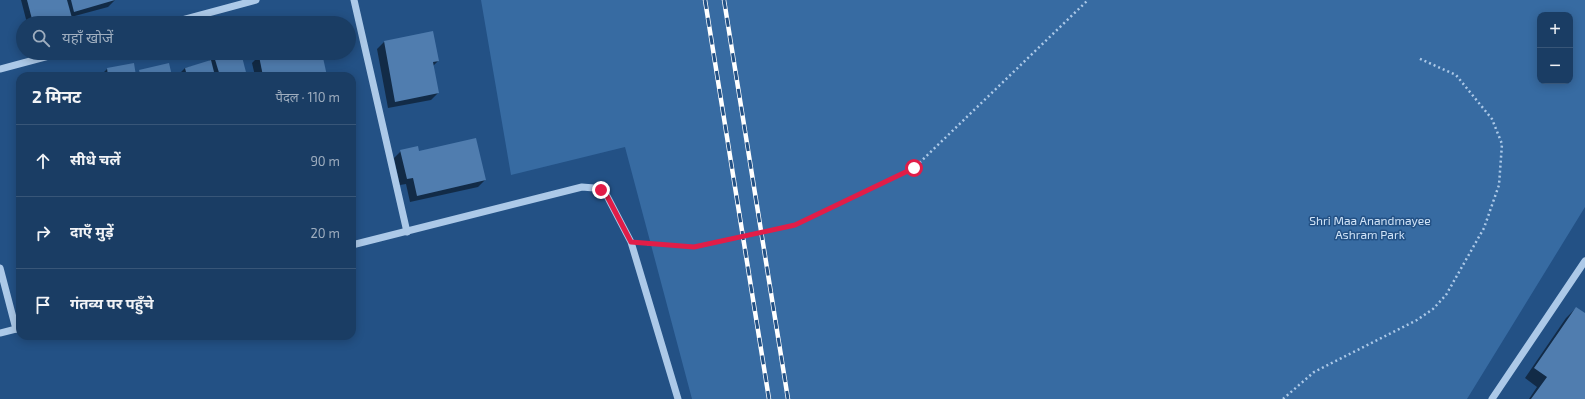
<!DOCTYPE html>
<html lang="hi">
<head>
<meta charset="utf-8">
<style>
  :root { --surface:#1a3d64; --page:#27486d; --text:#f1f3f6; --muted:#9faebf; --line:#385678 }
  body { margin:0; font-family:"Exo 2","Noto Sans Devanagari",sans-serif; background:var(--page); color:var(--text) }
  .controls { position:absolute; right:12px; top:12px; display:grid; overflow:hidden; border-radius:8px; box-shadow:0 2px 10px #0003 }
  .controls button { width:36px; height:36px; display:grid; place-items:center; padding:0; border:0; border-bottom:1px solid var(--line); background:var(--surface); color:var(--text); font:20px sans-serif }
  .stop { position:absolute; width:12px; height:12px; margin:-9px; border:3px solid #e11d48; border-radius:50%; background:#fff }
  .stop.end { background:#e11d48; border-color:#fff; box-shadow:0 1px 4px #0008 }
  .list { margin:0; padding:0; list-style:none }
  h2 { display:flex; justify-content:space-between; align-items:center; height:52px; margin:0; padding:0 16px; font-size:17px }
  h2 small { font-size:13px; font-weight:400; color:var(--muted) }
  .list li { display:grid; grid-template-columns:26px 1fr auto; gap:12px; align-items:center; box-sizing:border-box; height:72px; padding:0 16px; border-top:1px solid var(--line) }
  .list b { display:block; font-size:15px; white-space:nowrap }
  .list em { font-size:13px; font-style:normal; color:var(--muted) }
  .icon { flex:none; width:22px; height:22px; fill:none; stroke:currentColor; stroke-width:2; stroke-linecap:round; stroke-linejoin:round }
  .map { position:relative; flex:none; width:1585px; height:399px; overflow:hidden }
  .search { position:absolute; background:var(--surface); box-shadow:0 2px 10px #0003; left:16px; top:16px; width:340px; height:44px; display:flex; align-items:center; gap:10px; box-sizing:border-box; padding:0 14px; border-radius:22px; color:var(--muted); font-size:15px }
  .panel { position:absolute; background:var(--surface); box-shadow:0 2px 10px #0003; left:16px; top:72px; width:340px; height:268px; border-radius:12px }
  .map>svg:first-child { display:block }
</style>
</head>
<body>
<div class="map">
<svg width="1585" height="399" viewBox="0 0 1585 399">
  <rect width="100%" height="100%" fill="#235185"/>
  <path fill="#376ba2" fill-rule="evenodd" d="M481 0H1585V207L1467 399H692L625 147 511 175ZM1540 15H1570V81H1540Z"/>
  <g fill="#0007">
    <path d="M21 0H115L108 7 71 17 65 23H27Z"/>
    <path d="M432 32 438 61 433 66 438 93 431 100 388 108 377 49 384 42Z"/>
    <path d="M209 53H240L246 76H181L180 73 185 68 210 62 208 55Z"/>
    <path d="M274 53H321L326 76H255L252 63 259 56Z"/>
    <path d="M107 69 135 76 140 71 171 76H100Z"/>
    <path d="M401 151 418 152 485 180 478 187 410 202 406 184 400 185 394 158Z"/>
    <path d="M1576 308 1585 314V399H1529L1537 387 1525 378 1566 318Z"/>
  </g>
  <g fill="#507daf">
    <path d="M27 0H67L72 18 54 23H33Z"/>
    <path d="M71 0H115L74 12Z"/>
    <path d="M433 31 439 61 433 62 439 93 395 102 384 41Z"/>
    <path d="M213 53H241L247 76H220Z"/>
    <path d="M269 53H322L327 76H263L259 56Z"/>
    <path d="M211 60 215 76H187L185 68Z"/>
    <path d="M134 63 136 76H108L107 68Z"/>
    <path d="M169 63 172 76H140L139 70Z"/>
    <path d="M476 138 486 180 417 196 413 178 407 179 400 150 418 146 419 151Z"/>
    <path d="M1576 307 1585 313V399H1531L1547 377 1534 368Z"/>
  </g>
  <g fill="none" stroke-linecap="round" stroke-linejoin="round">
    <g stroke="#acc9e8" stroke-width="2.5" stroke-dasharray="2 3" stroke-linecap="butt">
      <path d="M647 244 694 247 795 225 914 168 1088 0"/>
      <path d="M1283 399 1314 372 1417 320 1433 309 1446 295 1484 228 1499 185 1502 144 1492 119 1456 75 1418 58"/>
    </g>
    <g stroke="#acc9e8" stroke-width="7">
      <path d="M354 0 407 232"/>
      <path d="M171 23 256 0"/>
      <path d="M0 69 60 53"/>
      <path d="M352 245 582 187 594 188 601 190 607 196 631 242 678 399"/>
      <path d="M0 268 16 329"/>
      <path d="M0 333 20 328"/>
      <path d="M1492 399 1585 261"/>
    </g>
    <defs>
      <g id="rail">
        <path d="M705 0 769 399"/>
        <path d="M724 0 788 399"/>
      </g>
    </defs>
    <use href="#rail" stroke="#fff" stroke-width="4.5"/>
    <use href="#rail" stroke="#235185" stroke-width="3" stroke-dasharray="9" stroke-linecap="butt"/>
  </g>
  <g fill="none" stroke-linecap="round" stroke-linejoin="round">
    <path stroke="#e11d48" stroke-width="5" d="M601 190 607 196 631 242 694 247 795 225 914 168"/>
  </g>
  <g text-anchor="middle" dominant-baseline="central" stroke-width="3" stroke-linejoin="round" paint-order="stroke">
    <g font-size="12" fill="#d0e3f7" stroke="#235185">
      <text x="1370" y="220">Shri Maa Anandmayee<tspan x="1370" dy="14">Ashram Park</tspan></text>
    </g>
  </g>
</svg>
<div class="controls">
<button>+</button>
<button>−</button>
</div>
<div class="stop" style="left:914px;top:168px"></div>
<div class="stop end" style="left:601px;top:190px"></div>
<div class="search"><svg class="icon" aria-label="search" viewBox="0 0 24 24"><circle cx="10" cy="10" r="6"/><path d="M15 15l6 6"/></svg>यहाँ खोजें</div>
<section class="panel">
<h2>2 मिनट<small>पैदल · 110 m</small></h2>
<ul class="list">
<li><svg class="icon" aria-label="ahead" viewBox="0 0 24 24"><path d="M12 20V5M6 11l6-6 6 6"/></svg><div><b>सीधे चलें</b></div><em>90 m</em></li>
<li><svg class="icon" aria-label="right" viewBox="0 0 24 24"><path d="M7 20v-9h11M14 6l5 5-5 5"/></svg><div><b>दाएँ मुड़ें</b></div><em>20 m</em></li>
<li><svg class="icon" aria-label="arrive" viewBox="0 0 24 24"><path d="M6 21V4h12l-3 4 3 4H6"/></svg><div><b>गंतव्य पर पहुँचे</b></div></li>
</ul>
</section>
</div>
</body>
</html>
